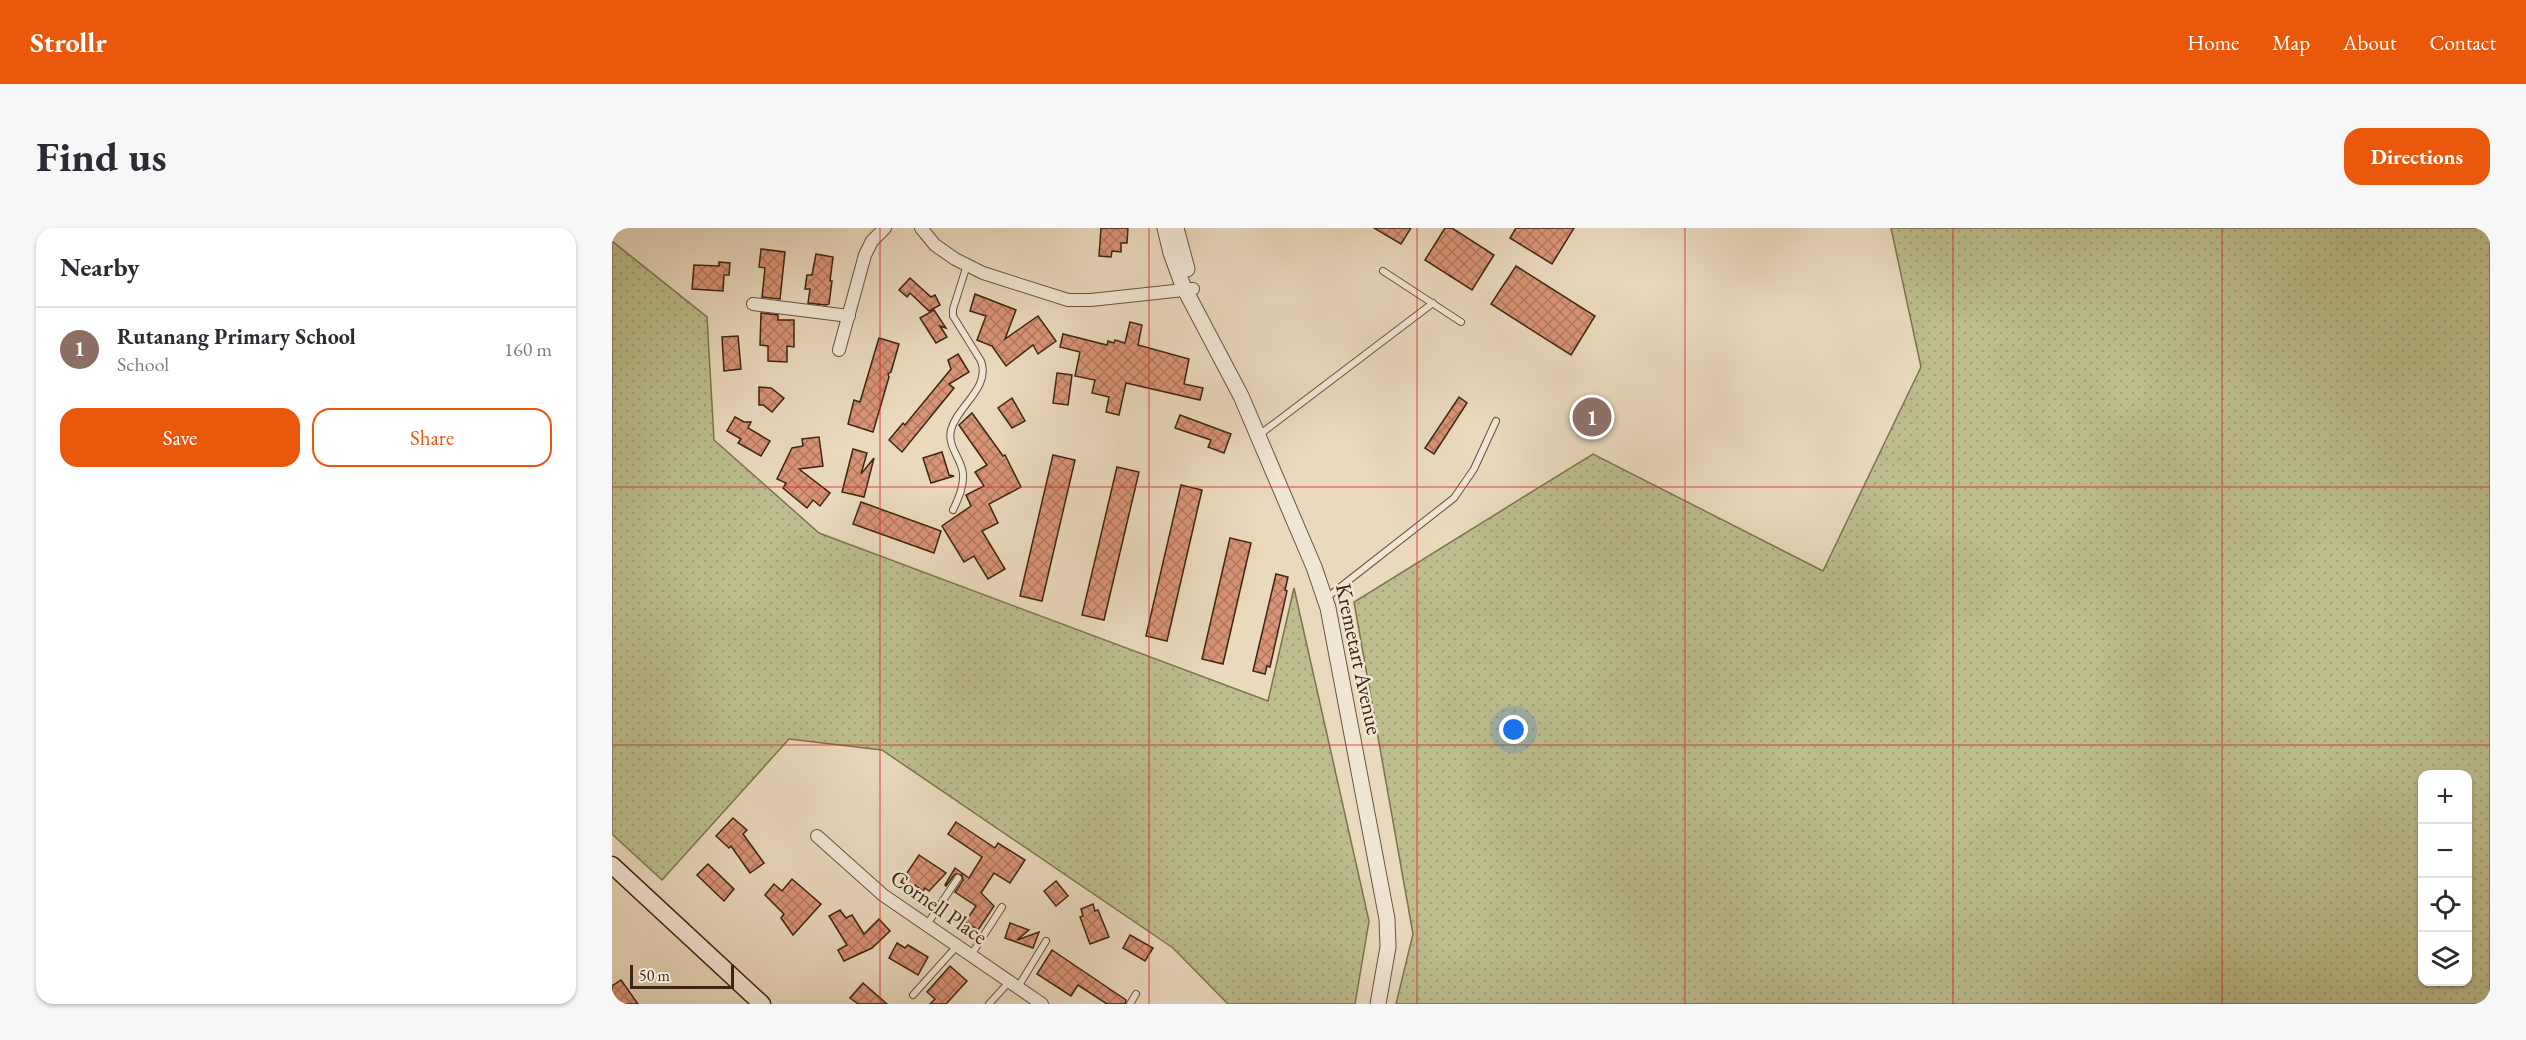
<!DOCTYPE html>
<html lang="en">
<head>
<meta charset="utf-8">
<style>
  :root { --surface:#fff; --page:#f7f7f7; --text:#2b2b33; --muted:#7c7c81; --line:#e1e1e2; --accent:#ea580c }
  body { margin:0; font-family:"EB Garamond",serif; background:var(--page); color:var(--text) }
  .controls { position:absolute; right:18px; bottom:18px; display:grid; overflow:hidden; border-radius:12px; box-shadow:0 2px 4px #0004 }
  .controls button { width:54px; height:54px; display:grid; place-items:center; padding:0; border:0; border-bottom:2px solid var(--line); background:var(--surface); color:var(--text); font:30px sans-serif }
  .scale { position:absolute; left:18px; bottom:15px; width:104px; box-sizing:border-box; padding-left:6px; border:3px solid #3d2611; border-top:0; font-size:16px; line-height:21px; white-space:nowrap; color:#3d2611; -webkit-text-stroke:4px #f1e6d4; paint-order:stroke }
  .you { position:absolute; left:902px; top:502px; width:21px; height:21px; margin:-15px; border:4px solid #fff; border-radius:50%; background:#1a73e8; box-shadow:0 0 0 9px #1a73e833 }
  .badge { display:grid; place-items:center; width:39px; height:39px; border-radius:50%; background:var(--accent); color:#fff; font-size:20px; font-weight:700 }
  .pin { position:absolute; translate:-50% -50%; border:3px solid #fff; box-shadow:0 2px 6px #0006 }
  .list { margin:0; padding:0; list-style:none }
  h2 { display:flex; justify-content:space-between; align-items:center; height:78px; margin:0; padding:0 24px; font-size:26px }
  h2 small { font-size:20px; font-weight:400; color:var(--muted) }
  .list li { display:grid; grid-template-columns:39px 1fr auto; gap:18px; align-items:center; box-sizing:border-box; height:84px; padding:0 24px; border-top:2px solid var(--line) }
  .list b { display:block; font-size:22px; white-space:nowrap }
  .list p { margin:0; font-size:20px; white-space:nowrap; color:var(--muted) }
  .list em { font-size:20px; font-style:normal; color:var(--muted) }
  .actions { display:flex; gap:12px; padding:18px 24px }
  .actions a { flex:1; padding:14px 0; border:2px solid var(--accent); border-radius:18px; text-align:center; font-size:21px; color:var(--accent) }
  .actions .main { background:var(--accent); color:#fff }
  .icon { flex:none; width:33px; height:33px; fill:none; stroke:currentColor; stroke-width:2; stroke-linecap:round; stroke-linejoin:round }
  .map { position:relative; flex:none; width:1878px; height:776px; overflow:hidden; border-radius:18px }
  header { display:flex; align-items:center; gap:36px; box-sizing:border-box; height:84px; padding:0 30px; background:var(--accent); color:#fff }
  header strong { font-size:28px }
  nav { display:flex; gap:33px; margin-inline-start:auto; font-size:21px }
  .intro { display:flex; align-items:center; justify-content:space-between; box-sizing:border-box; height:144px; padding:0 36px }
  h1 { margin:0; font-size:42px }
  .button { padding:15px 27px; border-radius:18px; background:var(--accent); color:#fff; font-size:21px; font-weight:700 }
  main { display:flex; gap:36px; padding:0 36px }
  aside { flex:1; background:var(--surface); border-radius:18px; box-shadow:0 2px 4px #0004 }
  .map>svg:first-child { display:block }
</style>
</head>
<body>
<header>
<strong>Strollr</strong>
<nav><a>Home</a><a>Map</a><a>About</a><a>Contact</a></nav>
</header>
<div class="intro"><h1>Find us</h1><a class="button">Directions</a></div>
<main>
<aside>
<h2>Nearby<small></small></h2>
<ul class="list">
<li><span class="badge" style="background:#8d6e63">1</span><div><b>Rutanang Primary School</b><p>School</p></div><em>160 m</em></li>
</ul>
<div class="actions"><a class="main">Save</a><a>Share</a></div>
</aside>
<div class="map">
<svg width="1878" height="776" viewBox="0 0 1878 776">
  <defs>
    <pattern id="grass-dots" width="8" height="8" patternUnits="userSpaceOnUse" patternTransform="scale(1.5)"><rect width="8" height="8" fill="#bdbd8d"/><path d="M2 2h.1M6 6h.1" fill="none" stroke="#a3a279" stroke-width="1.8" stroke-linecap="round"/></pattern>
    <pattern id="building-cross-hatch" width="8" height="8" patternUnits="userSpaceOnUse" patternTransform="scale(1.5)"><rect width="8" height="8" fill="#d99376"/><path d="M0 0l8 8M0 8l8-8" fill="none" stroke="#b1785f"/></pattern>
  </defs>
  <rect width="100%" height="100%" fill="#ead9bd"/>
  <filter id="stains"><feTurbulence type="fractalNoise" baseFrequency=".00333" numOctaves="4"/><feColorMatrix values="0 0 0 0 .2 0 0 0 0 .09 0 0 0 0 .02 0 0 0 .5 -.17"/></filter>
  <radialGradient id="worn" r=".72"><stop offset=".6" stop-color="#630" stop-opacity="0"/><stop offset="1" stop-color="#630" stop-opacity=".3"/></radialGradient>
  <g fill="url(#grass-dots)" stroke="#7d724f" stroke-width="1.5" fill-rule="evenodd">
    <path d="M1279 0H1878V776H784L801 706 742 374 981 226 1211 343 1309 139ZM1856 546V754H1810V546Z"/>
    <path d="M0 13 95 89 102 212 207 305 656 473 682 360 757 693 743 776H616L561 720 270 522 177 511 50 652 0 606Z"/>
  </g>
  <g fill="url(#building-cross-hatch)" stroke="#3d2611" stroke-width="1.5">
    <path d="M489 0H516L515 15H509V24L500 23 499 29 487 28Z"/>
    <path d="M762 0H799L789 16Z"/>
    <path d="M833 0H840L882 27 860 62 813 32Z"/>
    <path d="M904 0H962L940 36 898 10Z"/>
    <path d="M149 21 173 24 168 71 150 69 153 40 147 39Z"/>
    <path d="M204 26 221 29 218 53H220L217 76 214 77 196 75 198 61H193L195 47H200Z"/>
    <path d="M107 34 118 35 117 47H112L111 63 80 61 82 37 107 38Z"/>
    <path d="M904 38 983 88 959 127 879 76Z"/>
    <path d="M298 50 319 69 323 67 328 77 317 83 298 65 295 69 287 62Z"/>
    <path d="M363 66 404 82 393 111 426 88 444 113 426 126 421 117 394 138 380 118 365 112 374 88 358 83Z"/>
    <path d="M322 82 334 100 328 98 335 109 324 115 308 90Z"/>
    <path d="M149 85 166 87V92H182V119L175 118V134L156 133V118L148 117Z"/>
    <path d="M518 94 530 97 526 117 577 131 572 156 591 160 588 172 514 155 507 187 494 184 497 169 480 165 483 152 463 148 468 124 448 119 451 106 495 117 496 113 502 115 503 112 513 115Z"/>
    <path d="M126 108 129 141 112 143 110 109Z"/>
    <path d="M267 110 287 116 279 144 276 146 277 149 261 204 236 196 242 172 248 174Z"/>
    <path d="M346 126 357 144 337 156 342 160 290 224 277 212 291 195 293 197 339 141 336 132Z"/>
    <path d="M445 145 460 147 456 177 441 175Z"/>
    <path d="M147 159 159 160 172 170 160 184 151 177H147Z"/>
    <path d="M847 169 855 175 822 226 813 220Z"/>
    <path d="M400 170 413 193 400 200 386 180Z"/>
    <path d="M360 185 391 228 393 227 409 259 377 276 386 295 370 303 393 341 376 351 362 328 352 334 330 298 359 278 354 267 372 258 363 244 375 237 347 197Z"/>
    <path d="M568 187 619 206 612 225 596 219 599 212 563 200Z"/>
    <path d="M123 189 132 194H139L136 200 158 213 149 228 126 215 129 211 115 203Z"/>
    <path d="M207 209 211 238 187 241 218 265 208 278 201 272 195 280 171 260 174 255 165 251 180 220 191 218 190 211Z"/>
    <path d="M241 221 255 225 249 246 262 230 252 269 230 264Z"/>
    <path d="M330 224 337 247 342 248 319 255 311 230Z"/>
    <path d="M441 227 463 232 430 373 408 368Z"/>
    <path d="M505 239 527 244 492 392 470 387Z"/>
    <path d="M569 257 590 262 555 413 534 408Z"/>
    <path d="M249 274 329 303 322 325 241 296Z"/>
    <path d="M618 310 639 315 611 436 590 431Z"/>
    <path d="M664 346 676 349 673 362 675 363 658 439 655 438 653 446 641 443Z"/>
    <path d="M121 590 135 602 131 606 152 635 138 645 119 618 117 620 104 608Z"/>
    <path d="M344 594 383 620 386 615 413 632 398 655 382 645 369 665 382 678 366 702 353 694 364 678 343 664 351 652 350 647 343 646 334 658 333 657 343 640 357 650 370 629 336 606Z"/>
    <path d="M307 627 334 645 317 663 313 660 311 663 303 657 300 662 289 654Z"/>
    <path d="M96 636 122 661 112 673 85 647Z"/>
    <path d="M180 651 209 676 181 707 169 690 172 686 153 667 162 656 170 663Z"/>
    <path d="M444 653 456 668 444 678 432 663Z"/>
    <path d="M481 676 483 683 486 682 497 709 478 716 468 689 471 688 469 681Z"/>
    <path d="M228 682 234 690 240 687 252 706 267 691 278 703 260 720 232 733 226 722 235 717 217 688Z"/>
    <path d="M398 695 417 702 405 712 427 704 421 720 393 710Z"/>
    <path d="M518 707 541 720 533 733 511 720Z"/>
    <path d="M285 715 293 720 296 717 316 729 306 747 277 730Z"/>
    <path d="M440 722 514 772 513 776H495L466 757 459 768 425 746Z"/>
    <path d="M338 738 355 753 334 776H318L323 771 315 764Z"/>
    <path d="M9 752 26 776H0V758Z"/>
    <path d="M251 755 275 776H246L238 770Z"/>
  </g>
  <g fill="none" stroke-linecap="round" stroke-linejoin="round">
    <defs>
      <g id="service">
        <path d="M771 43 849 94"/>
        <path d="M647 207 821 75"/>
        <path d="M341 282C346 271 352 259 351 246 350 231 335 219 339 202 345 178 379 160 369 133L341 88V81L355 37"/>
        <path d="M713 371 842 270 862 241 884 193"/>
        <path d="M314 698 346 650"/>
        <path d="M359 727 390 679"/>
        <path d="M406 759 434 713"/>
        <path d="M301 767 345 718"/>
        <path d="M377 776 397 754"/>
        <path d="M518 776 524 766"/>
      </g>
      <g id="minor">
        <path d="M309 0 323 17 343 31 371 45 456 72H479L581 61"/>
        <path d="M141 76 237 88"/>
        <path d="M227 122 253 27 260 13 273 0"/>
        <path d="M205 608 271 667 430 776"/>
      </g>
      <g id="tertiary">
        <path d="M553 0 559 25 571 58 629 168 702 339 716 380 775 691 776 719 766 776"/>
        <path d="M564 0 575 41"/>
      </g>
      <path id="secondary" d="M0 637 150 776"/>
    </defs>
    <use href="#service" stroke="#68533c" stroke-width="8"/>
    <use href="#minor" stroke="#68533c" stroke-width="14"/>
    <use href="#tertiary" stroke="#68533c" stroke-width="17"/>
    <use href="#secondary" stroke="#3d2611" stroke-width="19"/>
    <use href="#service" stroke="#f1e6d4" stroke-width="6"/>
    <use href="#minor" stroke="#f1e6d4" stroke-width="12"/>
    <use href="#tertiary" stroke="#f1e6d4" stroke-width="15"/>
    <use href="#secondary" stroke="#f1e6d4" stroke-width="16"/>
  </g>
  <path fill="none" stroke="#d62828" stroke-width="1.5" stroke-opacity="0.55" d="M268 0V776M537 0V776M805 0V776M1073 0V776M1341 0V776M1610 0V776M0 259H1878M0 517H1878"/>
  <g text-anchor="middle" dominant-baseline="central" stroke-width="5" stroke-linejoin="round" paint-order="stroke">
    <g font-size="22" fill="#3d2611" stroke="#f1e6d4">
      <text transform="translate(747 431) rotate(78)">Kremetart Avenue</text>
      <text transform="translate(327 679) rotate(35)">Cornell Place</text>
    </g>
  </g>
  <rect width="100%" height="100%" filter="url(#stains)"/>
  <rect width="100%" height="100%" fill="url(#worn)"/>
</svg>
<div class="controls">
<button>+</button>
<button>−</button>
<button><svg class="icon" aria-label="locate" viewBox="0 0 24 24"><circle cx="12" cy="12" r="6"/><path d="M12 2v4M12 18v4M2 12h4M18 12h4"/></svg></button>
<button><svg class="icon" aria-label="layers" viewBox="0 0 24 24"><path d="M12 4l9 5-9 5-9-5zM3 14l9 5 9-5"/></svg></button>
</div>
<div class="scale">50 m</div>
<div class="you"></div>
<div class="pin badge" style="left:980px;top:189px;background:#8d6e63">1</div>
</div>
</main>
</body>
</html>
